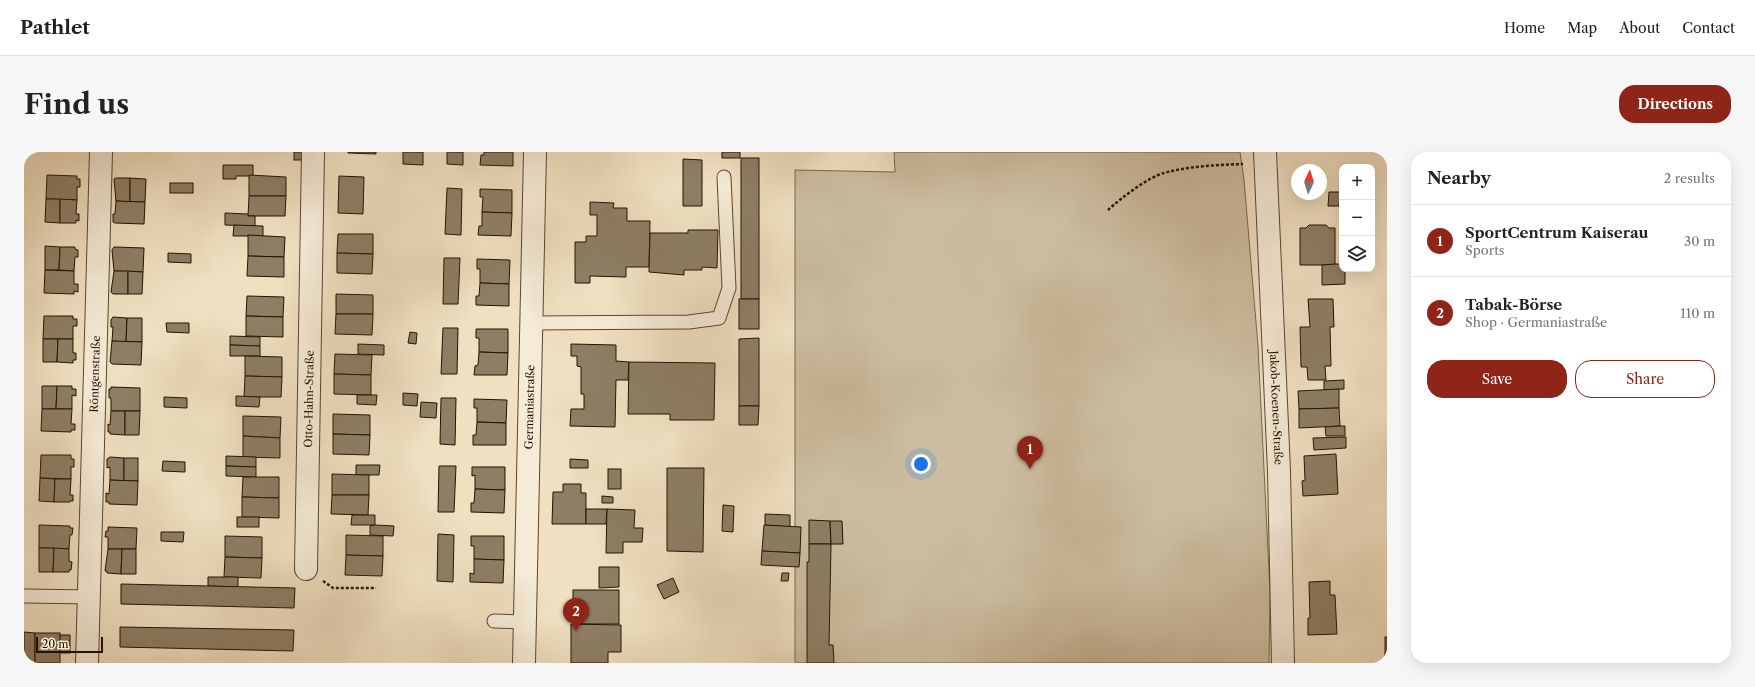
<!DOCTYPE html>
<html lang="en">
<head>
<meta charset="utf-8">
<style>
  :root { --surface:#fff; --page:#f6f6f6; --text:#222; --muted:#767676; --line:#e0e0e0; --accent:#8f2418 }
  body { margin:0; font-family:"Libre Caslon Text",serif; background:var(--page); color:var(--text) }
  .controls { position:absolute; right:12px; top:12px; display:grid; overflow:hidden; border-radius:8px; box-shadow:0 4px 16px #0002 }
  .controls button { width:36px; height:36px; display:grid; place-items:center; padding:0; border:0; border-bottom:1px solid var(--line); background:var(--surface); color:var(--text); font:20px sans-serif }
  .compass { position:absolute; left:1267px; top:12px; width:36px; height:36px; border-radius:50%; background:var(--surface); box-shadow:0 4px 16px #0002; rotate:4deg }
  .scale { position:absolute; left:12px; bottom:10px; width:67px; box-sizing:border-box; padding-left:4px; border:2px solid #241301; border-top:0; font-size:11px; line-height:14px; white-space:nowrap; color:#241301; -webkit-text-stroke:3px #f5ebd7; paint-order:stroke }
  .you { position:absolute; left:897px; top:312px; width:14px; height:14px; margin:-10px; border:3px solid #fff; border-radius:50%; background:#1a73e8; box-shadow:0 0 0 6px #1a73e833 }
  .badge { display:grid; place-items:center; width:26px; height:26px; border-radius:50%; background:var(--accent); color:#fff; font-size:13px; font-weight:700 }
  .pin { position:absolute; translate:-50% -33px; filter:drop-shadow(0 1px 2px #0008) }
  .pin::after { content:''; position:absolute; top:21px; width:14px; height:12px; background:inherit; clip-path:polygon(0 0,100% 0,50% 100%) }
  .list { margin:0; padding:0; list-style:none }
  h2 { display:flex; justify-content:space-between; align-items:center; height:52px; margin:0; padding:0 16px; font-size:17px }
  h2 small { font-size:13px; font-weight:400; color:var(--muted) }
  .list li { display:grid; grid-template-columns:26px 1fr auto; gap:12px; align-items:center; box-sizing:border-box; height:72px; padding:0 16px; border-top:1px solid var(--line) }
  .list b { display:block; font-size:15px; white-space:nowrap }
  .list p { margin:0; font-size:13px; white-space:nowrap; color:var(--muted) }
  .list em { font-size:13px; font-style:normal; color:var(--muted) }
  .actions { display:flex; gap:8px; padding:12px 16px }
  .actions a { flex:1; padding:9px 0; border:1px solid var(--accent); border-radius:16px; text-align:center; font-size:14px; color:var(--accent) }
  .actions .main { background:var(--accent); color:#fff }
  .icon { flex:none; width:22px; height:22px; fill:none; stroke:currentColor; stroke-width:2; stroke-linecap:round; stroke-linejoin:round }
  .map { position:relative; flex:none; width:1363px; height:511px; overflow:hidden; border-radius:16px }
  header { display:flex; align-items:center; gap:24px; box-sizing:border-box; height:56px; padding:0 20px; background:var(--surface); border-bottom:1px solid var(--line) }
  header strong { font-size:19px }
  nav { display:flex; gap:22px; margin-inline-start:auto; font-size:14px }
  .intro { display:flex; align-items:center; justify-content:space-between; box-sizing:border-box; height:96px; padding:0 24px }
  h1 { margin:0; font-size:28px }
  .button { padding:10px 18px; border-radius:16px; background:var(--accent); color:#fff; font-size:14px; font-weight:700 }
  main { display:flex; gap:24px; padding:0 24px }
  aside { flex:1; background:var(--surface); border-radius:16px; box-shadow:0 4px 16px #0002 }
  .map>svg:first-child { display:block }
</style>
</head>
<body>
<header>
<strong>Pathlet</strong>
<nav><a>Home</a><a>Map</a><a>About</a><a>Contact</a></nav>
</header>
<div class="intro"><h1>Find us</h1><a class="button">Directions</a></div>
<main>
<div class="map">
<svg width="1363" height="511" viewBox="0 0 1363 511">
  <rect width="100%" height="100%" fill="#f0e0c1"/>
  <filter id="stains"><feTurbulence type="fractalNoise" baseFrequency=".005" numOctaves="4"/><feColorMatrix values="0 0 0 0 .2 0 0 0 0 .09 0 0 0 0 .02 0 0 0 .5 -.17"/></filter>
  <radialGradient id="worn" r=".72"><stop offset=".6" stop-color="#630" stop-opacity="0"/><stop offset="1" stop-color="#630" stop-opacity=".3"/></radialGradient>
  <path fill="#cdbda0" stroke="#786850" d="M870 0H1216L1220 28 1234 194 1246 440 1245 511H771V18L871 20Z"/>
  <g fill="#8e7e65" stroke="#241301">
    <rect x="270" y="0" width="9" height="8"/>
    <path d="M324 0H352V2L324 1Z"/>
    <path d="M379 0H399V13L379 12Z"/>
    <path d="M423 0H439V13L423 12Z"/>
    <path d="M460 0H489V14L456 13 457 3H460Z"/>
    <rect x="698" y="0" width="18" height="6"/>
    <rect x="717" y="6" width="18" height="141"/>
    <path d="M659 7 678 8V54H659Z"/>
    <path d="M199 13H229V24H212V27H199Z"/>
    <path d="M23 23 53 24V27H56V35H53V48L22 47Z"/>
    <path d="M225 23 262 25V44H225Z"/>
    <path d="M315 24 340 25 339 62 314 61Z"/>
    <path d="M92 26H106V50L92 49 90 27Z"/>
    <path d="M106 26 122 27 121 50H106Z"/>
    <rect x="146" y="31" width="23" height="10"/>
    <path d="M423 36 438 37 437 83 421 82Z"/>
    <path d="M456 37 488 38V61L458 60 459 45H456Z"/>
    <path d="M1305 40H1316L1315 54H1304Z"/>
    <path d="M225 44H262L261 64H224Z"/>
    <path d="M22 47H36V71L21 70Z"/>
    <path d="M36 47 53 48 52 62H55V69L52 68V71H36Z"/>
    <path d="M92 49 121 50 120 72 91 71 89 70V62H91Z"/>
    <path d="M566 50 590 51 589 56H603V69H626L625 115H602V125L566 124V131H551V90H562V84H573V63H566Z"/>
    <path d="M458 60 488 61 487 84 454 83 455 74H458Z"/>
    <path d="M201 61 224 62V64H231V74L201 73Z"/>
    <path d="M210 73 239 74V84H209Z"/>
    <path d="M1285 73H1302L1305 76H1311V113H1276V76H1282Z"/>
    <path d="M664 78H694L693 116 678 115V118H660V123L625 120 626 81H664Z"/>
    <path d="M314 82H349V102L313 101Z"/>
    <path d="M224 83 261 85 260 105 224 104Z"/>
    <path d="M21 94 36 95 35 118H21Z"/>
    <path d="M36 95H51V97L54 98V105H51L50 119 35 118Z"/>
    <path d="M90 95 120 96 119 120 90 119 88 98Z"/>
    <path d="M144 101 167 102V111L144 110Z"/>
    <path d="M313 101 349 102 348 122 313 121Z"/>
    <path d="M224 104 260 105V125L223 124Z"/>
    <path d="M420 106H436L434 152H419Z"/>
    <path d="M453 107 486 108 485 132 456 131V117H453Z"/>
    <path d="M1311 112H1318V117H1321V132L1298 133V113Z"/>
    <path d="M21 118 50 119V132H54V140L50 139V142L20 141Z"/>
    <path d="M90 119H104V142H89L87 140Z"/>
    <path d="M104 119 119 120 118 142H104Z"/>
    <path d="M456 131 485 132V154L452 153V144H455Z"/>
    <path d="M312 142 349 143V162H312Z"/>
    <path d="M223 144 260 145 259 165 222 164Z"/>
    <rect x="715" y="147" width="20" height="30"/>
    <path d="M1284 147H1309L1310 175H1306L1307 214H1301L1302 228H1284L1283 215H1277L1276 175H1286Z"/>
    <path d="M312 162H349L348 183 311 182Z"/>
    <path d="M20 164H49V167H53V174H49V187H19Z"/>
    <path d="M222 164 259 165V185L222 184Z"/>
    <path d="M89 165 103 166 102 190 88 189 89 175H87V168Z"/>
    <path d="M103 166H118V190H102Z"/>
    <path d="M142 171H165V181L143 180Z"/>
    <path d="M419 176H434L433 222H417Z"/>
    <path d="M452 177H484V201L455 200V186H452Z"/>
    <path d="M386 180 393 181 392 192 384 191Z"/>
    <path d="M206 184 236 185V194L206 193Z"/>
    <path d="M735 186V254H715V187Z"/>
    <path d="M19 187H34L33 210H19Z"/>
    <path d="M34 187H49V201H52V208H49V211L33 210Z"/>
    <path d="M88 189 118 190 117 213 88 212 86 210Z"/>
    <path d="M334 192 360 193V203L334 202Z"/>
    <path d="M547 192 592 193V209L605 210 604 228H592L591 275 546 274 547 257H560V242H557V215L553 214V204H547Z"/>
    <path d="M206 193 236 194V204H206Z"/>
    <path d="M455 200 484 201 483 223H450L451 214 454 213Z"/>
    <path d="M311 202 348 203 347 223 310 222Z"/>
    <path d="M221 204 258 205V225L221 224Z"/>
    <path d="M605 210 691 211 690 268H646V262H604Z"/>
    <path d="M310 222 347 223V243L310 242Z"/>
    <path d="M221 224 258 225 257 245H220Z"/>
    <path d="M1320 228V237L1300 238V229Z"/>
    <path d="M18 234H33L32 257H18Z"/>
    <path d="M33 234H48V237H52V244L48 243V257H32Z"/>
    <path d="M87 235 116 236V259H87V246H85V237H87Z"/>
    <path d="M1315 237V256L1275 257 1274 239Z"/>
    <path d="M379 241 394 242 393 254 379 253Z"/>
    <path d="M333 243H353L352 253 333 252Z"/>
    <path d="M212 244 236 245 235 255 212 254Z"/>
    <path d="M140 245 163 246V256L140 255Z"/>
    <path d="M417 246H432L431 293 416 292Z"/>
    <path d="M450 247 483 248 482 271 453 270V256H450Z"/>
    <path d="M397 250 413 251 412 266 396 265Z"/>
    <path d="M715 254H735L734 273H715Z"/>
    <path d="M1315 256 1316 274 1275 276V257Z"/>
    <path d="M18 257H48L47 272H51V278H47V280L17 279Z"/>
    <path d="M87 259H101V283L86 282V280H84V272L86 273Z"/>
    <path d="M101 259H116L115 283H101Z"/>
    <path d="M309 262 346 263V283L309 282Z"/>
    <path d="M219 264 257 265 256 286 219 284Z"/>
    <path d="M453 270 482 271V293H449V283H452Z"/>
    <path d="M1316 274H1321V284H1302L1301 275Z"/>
    <path d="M309 282 346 283 345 303 309 302Z"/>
    <path d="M219 284 256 286V306L219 305Z"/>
    <path d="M1322 285V296L1290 298 1289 286Z"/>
    <path d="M1312 302 1314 342 1279 344 1278 329 1281 328 1280 304Z"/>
    <path d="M17 303H47V307H50V315H47V327L16 326Z"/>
    <path d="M202 304 232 305V315L202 314Z"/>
    <path d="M86 305 100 306V329L86 328V315L83 316V307Z"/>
    <rect x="100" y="306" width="14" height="23"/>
    <path d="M546 307 564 308V316H546Z"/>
    <path d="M139 309 161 310V320L138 319Z"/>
    <path d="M332 313H356L355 323H332Z"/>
    <path d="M202 314 232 315V325L202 324Z"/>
    <path d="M415 314H432L430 360H414Z"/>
    <path d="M448 315H481V338L451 337V323L448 324Z"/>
    <path d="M643 316H680L679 400 643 399Z"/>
    <rect x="584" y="317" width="13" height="20"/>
    <path d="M308 322 345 323V343H308Z"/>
    <path d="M219 325H255V346L218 345Z"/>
    <path d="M16 326 31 327 30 350 15 349Z"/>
    <path d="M31 327H47L46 343H49V349H46V350H30Z"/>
    <path d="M86 328 114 329 113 353 85 352V350H82V341L85 342Z"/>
    <path d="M539 332H557V341H562V372H528L529 340H539Z"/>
    <path d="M451 337 481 338 480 361 447 360V351H450Z"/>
    <path d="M308 343H345L344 363 307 362Z"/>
    <path d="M578 344 589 345V351H578Z"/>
    <path d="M218 345 255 346V366L218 365Z"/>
    <path d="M699 353 710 354 709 380 698 379Z"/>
    <path d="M562 357H583L582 372H562Z"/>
    <path d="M583 357 611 358 610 376H619L618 390H599V401H582Z"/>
    <path d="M741 362 766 363V375L741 373Z"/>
    <path d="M328 363H351V373H327Z"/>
    <rect x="213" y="365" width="22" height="10"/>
    <path d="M785 368 806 369 807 392H785Z"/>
    <path d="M806 369H818L819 392H807Z"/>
    <path d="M15 373 46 374V376H49L48 383H46L45 397 15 396Z"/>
    <path d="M351 373 370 374 369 384 346 383V374Z"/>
    <path d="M740 373 777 375 776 401 738 399Z"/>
    <path d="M84 375 113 376 112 397H84V385H81L82 379H84Z"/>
    <path d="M137 380H160L159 390 137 389Z"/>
    <path d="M414 382 430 383 429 430 413 429Z"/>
    <path d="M322 383 359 384V404L322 403Z"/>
    <path d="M201 384 238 385V406L201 405Z"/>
    <path d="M447 384H480V408L450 407V394H447Z"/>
    <path d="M785 392H807L805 493H809L810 511H783V410H785Z"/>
    <path d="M15 396H30L29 420H15Z"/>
    <path d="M30 396 45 397V409L48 410 47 418H45V420H29Z"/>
    <path d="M84 397H98L97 422 83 421V419H81Z"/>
    <path d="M98 397H112V422H97Z"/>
    <path d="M738 399 776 401 775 415 737 413Z"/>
    <path d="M322 403 359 404 358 424 321 423Z"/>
    <path d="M201 405 238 406 237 426 200 425Z"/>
    <path d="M450 407 480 408 479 431 446 430V421L450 422Z"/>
    <path d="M575 415H595V435L575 436Z"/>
    <path d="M758 421H765L764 429H757Z"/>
    <path d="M184 425H214V435L184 434Z"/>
    <path d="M649 426 655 440 640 447 633 433Z"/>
    <path d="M1306 429V443H1311L1313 482 1284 483V466H1286L1285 430Z"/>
    <path d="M97 432 271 436 270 456 97 452Z"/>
    <rect x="549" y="438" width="46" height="34"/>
    <path d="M547 472 597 473V500H584V511H547Z"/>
    <path d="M96 475 270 478 269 499 96 495Z"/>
    <path d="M0 480 11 481V511H0Z"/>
    <rect x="11" y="481" width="25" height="30"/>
    <rect x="36" y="483" width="10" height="18"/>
    <rect x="1361" y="485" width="2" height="26"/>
  </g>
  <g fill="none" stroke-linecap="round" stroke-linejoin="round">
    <defs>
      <g id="lane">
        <path d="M506 171 665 170 695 166 705 136 700 25"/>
        <path d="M0 444 66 445"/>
        <path d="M470 469 500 470"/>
      </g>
      <g id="street">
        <path id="s1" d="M1241 0 1255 319 1259 511"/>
        <path id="s2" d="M282 417 289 0"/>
        <path id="s3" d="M63 511 77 0"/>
        <path id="s4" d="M500 511 511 0"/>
      </g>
    </defs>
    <use href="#lane" stroke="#574631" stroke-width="15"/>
    <use href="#street" stroke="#574631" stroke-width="24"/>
    <g stroke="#241301" stroke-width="2.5" stroke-dasharray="3 2" stroke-linecap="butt">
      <path d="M1084 58C1096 47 1124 25 1140 21 1165 14 1193 13 1219 12"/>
      <path d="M299 429 309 436H352"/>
    </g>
    <use href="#lane" stroke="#f5ebd7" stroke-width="13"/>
    <use href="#street" stroke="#f5ebd7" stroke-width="22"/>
  </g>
  <g text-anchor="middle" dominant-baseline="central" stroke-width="3.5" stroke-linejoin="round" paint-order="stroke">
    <g font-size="11" fill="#241301" stroke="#f5ebd7">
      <text stroke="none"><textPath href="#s3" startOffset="289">Röntgenstraße</textPath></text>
      <text stroke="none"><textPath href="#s2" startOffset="170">Otto-Hahn-Straße</textPath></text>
      <text stroke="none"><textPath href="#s4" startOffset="256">Germaniastraße</textPath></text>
      <text stroke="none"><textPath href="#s1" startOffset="256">Jakob-Koenen-Straße</textPath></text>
    </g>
  </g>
  <rect width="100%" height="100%" filter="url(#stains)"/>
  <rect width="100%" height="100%" fill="url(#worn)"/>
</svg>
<div class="controls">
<button>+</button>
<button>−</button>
<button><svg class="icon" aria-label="layers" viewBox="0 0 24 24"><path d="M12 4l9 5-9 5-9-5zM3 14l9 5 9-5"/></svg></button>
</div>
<svg class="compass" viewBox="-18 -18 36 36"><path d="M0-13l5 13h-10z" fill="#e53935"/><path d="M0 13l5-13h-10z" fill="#767676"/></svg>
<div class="scale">20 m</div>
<div class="you"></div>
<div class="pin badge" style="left:1006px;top:317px">1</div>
<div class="pin badge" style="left:552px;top:479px">2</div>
</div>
<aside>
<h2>Nearby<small>2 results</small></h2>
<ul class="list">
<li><span class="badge">1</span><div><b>SportCentrum Kaiserau</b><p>Sports</p></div><em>30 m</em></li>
<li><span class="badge">2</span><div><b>Tabak-Börse</b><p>Shop · Germaniastraße</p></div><em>110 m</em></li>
</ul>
<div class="actions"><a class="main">Save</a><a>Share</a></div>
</aside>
</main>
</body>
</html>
